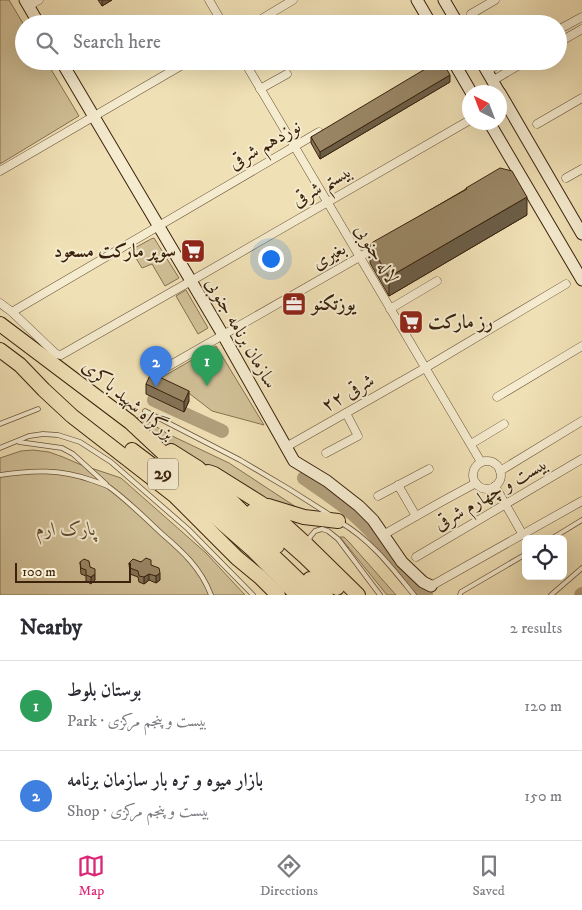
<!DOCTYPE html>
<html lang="en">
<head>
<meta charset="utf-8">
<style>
  :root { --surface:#fff; --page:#f7f7f7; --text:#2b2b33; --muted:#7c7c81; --line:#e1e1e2; --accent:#db2777 }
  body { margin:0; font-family:"IM FELL DW Pica",Amiri,serif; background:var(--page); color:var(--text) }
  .controls { position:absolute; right:15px; bottom:15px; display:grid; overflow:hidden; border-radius:8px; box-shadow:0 5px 20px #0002 }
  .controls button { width:45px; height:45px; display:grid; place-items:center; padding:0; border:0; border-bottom:1px solid var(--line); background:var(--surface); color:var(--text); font:25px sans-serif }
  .compass { position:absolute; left:462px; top:85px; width:45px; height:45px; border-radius:50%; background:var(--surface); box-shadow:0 5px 20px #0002; rotate:318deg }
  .scale { position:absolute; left:15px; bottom:12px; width:116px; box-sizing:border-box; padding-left:5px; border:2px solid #3a220d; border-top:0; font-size:14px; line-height:18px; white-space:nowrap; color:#3a220d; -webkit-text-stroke:4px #f5ebcf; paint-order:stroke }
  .you { position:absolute; left:270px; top:258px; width:18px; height:18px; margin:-12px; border:4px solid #fff; border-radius:50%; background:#1a73e8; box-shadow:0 0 0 8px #1a73e833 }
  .badge { display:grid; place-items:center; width:32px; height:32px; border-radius:50%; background:var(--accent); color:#fff; font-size:16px; font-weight:700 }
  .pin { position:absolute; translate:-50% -41px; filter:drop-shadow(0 1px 2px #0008) }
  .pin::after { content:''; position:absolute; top:26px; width:18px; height:15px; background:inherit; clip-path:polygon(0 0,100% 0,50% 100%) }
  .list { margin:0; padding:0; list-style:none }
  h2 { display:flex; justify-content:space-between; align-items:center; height:65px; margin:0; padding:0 20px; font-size:21px }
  h2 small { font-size:16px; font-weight:400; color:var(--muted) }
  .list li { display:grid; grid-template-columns:32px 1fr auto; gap:15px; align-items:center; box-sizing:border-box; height:90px; padding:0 20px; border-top:1px solid var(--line) }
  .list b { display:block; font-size:19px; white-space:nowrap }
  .list p { margin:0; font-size:16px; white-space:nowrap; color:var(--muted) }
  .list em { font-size:16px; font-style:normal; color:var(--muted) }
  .icon { flex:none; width:28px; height:28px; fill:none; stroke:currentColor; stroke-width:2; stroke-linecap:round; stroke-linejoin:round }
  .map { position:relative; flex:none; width:582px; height:595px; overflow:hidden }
  .search { position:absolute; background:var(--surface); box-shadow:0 5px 20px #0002; left:15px; right:15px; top:15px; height:55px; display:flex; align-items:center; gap:12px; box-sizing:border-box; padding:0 18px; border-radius:28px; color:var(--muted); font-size:19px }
  .sheet { height:245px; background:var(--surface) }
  nav { display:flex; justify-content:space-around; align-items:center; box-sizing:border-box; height:70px; border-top:1px solid var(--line); background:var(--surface); font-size:14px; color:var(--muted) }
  nav a { display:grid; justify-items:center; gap:2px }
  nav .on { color:var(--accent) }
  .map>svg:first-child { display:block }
</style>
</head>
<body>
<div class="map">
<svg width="582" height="595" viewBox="0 0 582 595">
  <rect width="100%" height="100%" fill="#f0e0b5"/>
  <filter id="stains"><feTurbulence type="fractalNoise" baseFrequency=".004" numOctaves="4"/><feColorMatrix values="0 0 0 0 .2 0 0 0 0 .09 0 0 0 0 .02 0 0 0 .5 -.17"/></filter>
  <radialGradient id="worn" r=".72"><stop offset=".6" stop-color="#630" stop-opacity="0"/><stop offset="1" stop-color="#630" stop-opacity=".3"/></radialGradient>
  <g fill="#d1c098" stroke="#867152">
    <path d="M0 0H9L24 25V61H46L79 116 0 164Z"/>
    <path d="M154 238 179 278 165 286 152 264 142 268 131 250 151 239Z"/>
    <path d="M186 290 208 328 198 334 176 296Z"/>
    <path d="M216 346 264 425 212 411 190 394 159 379Z"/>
    <path d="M139 416 168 434 229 463 299 509 264 503 181 454 136 420Z"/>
    <path d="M33 450 49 452 63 457 79 464 121 478 206 553 245 595H0V458L21 451Z"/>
    <path d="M340 537H344L349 542 396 595H387Z"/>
  </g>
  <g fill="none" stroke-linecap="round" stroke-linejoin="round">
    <g stroke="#b29f7c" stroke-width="14">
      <path d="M154 400 222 431"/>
      <path d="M304 478C330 496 355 512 376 537 386 549 393 563 403 574 410 582 418 589 426 595"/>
      <path d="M581 595 582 594"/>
    </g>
    <defs>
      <g id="lane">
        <path d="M145 411 240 460 289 489 330 515"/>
        <path d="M0 424 38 409"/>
        <path d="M19 442 62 448 73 454 106 484"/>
        <path d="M0 448 29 436 43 434 58 435 80 442 111 462 188 529 253 595"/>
        <path d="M0 475C32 470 60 469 91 480 97 482 104 484 109 487 127 500 144 517 161 533 182 551 201 568 211 595"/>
        <path d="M340 522C371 540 392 568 414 595"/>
        <path d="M551 539 582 520"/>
        <path d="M309 541 310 537 315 531 322 529 328 531 338 539 380 595"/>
        <path d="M460 595 461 592 526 554"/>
        <path d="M551 595 582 568"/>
      </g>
      <g id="street">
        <path d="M209 0 223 24"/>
        <path d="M29 6 39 0"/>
        <path d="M471 14 495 0"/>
        <path d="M253 24 293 0"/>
        <path d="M558 30 582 17"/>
        <path d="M558 43 582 29"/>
        <path d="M244 61 481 462"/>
        <path d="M487 71 503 61"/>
        <path d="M492 81 526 61"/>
        <path d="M260 89 287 74"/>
        <path d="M537 124 582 98"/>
        <path d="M0 171 189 61"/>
        <path d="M566 178 582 169"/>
        <path d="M0 303 12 312 56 354 61 355 191 281 470 120"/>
        <path d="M390 309 437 281"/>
        <path d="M12 312 319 132"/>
        <path d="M160 371 377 247"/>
        <path d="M497 397 582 346"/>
        <path d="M471 444 504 424"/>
        <path d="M286 447 425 368 566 284"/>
        <path d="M326 453 358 436 346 413"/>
        <circle cx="487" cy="475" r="14"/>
        <path d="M500 471 582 421"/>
        <path d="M398 485 416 516"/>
        <path d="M495 486 523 535"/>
        <path d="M378 496 429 469"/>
        <path d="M383 535 441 502 476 483"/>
        <path d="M416 557 582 459"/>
        <path d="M431 586 582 501"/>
      </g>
      <g id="secondary">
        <path d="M25 0 39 24"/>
        <path d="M417 0 431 24"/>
        <path d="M444 0 458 24"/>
        <path d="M61 61 223 335 294 461 327 481 359 506 373 520 402 562 423 582 431 586"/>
        <path d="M453 61 471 92"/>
        <path d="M481 61 499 92"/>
        <path d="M500 93 582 234"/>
        <path d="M489 122 582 280"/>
      </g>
      <g id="highway">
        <path d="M0 324 130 422 283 565 314 595"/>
        <path d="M0 350 20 365 44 390 72 416 175 496 237 558 260 577 278 595"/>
        <path d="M132 450 181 487 254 551 297 595"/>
        <path d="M171 451 198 468 277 546"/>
        <path d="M208 472 214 474 262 504 308 546 358 595"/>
        <path d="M268 506 304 517 338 521"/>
        <path d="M253 511 304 556 337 588"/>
        <path d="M310 579 326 595"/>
      </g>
    </defs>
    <use href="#lane" stroke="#685237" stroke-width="5.5"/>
    <use href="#street" stroke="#685237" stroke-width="9"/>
    <use href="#secondary" stroke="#3a220d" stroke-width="13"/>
    <use href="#highway" stroke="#3a220d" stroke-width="16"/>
    <use href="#lane" stroke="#f5ebcf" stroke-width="4"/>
    <use href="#street" stroke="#f5ebcf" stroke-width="8"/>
    <use href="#secondary" stroke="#f5ebcf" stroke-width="11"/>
    <use href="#highway" stroke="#f0e0b5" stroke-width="14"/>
  </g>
  <g fill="#847256" stroke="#3a220d">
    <path d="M98 0H112L102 6Z"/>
    <path d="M450 82 320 159 311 143V137Z"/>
    <path d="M466 188 527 215 389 296 370 263V245L466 189Z"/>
    <path d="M146 384 189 401 184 412 146 394Z"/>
    <path d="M80 562 90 567 95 580 91 584 86 581V576L81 574Z"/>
    <path d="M141 562 151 565 160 580 156 583 149 580 144 584 139 582 138 577 130 574 129 563Z"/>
  </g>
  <g fill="#6b5d46" stroke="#3a220d">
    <path d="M102 0H112L102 6Z"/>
    <path d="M450 75V82L320 159V152Z"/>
    <path d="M527 197V215L389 296V277Z"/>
    <path d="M189 391V401L184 412V402Z"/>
    <path d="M160 573V580L156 583V576Z"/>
    <path d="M95 574V580L91 584V577Z"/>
    <path d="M149 574V580L144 584V577Z"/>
  </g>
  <g fill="#998564" stroke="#3a220d">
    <path d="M437 62 444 64 450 75 320 152 311 137Z"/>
    <path d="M500 168 512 171 527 197 389 277 370 245 373 242 467 189 466 188Z"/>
    <path d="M151 373 189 391 184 402 146 384Z"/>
    <path d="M146 558 151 560V565L159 568 160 573 156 576 149 574 144 577 139 576 138 571 130 568 129 563 133 559 141 562Z"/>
    <path d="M84 559 89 561 90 567 95 569V574L91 577 86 575V570L81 568 80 562Z"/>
  </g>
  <defs>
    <symbol id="supermarket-square" viewBox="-11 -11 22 22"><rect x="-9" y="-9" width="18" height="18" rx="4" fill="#8f2418" stroke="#f5ebcf"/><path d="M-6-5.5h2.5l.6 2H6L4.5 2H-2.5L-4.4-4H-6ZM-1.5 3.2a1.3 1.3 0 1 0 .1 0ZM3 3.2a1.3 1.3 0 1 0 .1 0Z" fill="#fff"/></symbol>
    <symbol id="office-square" viewBox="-11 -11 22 22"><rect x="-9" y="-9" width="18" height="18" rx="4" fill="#8f2418" stroke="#f5ebcf"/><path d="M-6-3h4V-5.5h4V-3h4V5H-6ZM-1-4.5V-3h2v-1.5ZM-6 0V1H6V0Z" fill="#fff"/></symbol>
  </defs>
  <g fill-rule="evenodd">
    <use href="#supermarket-square" x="179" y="237" width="28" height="28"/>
    <use href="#office-square" x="280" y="290" width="28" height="28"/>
    <use href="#supermarket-square" x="397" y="308" width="28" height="28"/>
  </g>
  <g text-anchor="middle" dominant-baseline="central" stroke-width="4" stroke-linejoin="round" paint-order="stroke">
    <rect fill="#f5ebcf" stroke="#725e47" stroke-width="1" x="148" y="458.5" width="30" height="31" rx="4"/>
    <g font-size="18" font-weight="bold" fill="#3a220d">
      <text x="163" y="474">29</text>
    </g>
    <g font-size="19" fill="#3a220d" stroke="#f5ebcf">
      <text transform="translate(265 145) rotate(-30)">نوزدهم شرقی</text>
      <text transform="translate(322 186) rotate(-30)">بیستم شرقی</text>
      <text transform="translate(376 254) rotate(59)">لاله جنوبی</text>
      <text transform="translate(329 256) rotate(-30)">بغیری</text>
      <text transform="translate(241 333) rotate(60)">سازمان برنامه جنوبی</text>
      <text transform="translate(348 393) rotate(-30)">۲۲ شرقی</text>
      <text transform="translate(128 400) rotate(40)">بزرگراه شهید باکری</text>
      <text transform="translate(491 494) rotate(-30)">بیست و چهارم شرقی</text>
    </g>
    <g font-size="19" font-weight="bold" fill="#3a220d" stroke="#f5ebcf" text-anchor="start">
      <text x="176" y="251" text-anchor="end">سوپر مارکت مسعود</text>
      <text x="312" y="304">یوزتکنو</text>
      <text x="428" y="322">رز مارکت</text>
    </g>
    <g font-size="19" font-style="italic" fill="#604a30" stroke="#f5ebcf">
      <text x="66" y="529">پارک ارم</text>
    </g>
  </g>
  <rect width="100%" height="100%" filter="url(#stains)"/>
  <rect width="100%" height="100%" fill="url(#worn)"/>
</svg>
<div class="controls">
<button><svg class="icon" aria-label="locate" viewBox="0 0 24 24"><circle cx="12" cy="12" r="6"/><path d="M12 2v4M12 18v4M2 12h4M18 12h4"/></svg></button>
</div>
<svg class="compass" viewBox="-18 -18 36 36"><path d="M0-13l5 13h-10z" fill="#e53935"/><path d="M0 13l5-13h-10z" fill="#7c7c81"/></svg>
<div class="scale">100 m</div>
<div class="you"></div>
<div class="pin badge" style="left:207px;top:386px;background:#2e9e5b">1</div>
<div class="pin badge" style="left:156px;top:387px;background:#3f7fe0">2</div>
<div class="search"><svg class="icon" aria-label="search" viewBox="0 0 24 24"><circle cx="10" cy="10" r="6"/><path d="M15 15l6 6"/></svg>Search here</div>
</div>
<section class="sheet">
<h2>Nearby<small>2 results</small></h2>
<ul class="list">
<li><span class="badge" style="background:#2e9e5b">1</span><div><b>بوستان بلوط</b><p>Park · بیست و پنجم مرکزی</p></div><em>120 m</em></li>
<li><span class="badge" style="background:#3f7fe0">2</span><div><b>بازار میوه و تره بار سازمان برنامه</b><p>Shop · بیست و پنجم مرکزی</p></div><em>150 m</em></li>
</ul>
</section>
<nav>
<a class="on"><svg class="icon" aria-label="map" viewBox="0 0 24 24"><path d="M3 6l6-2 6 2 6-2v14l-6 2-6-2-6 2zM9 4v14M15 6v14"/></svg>Map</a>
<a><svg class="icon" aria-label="directions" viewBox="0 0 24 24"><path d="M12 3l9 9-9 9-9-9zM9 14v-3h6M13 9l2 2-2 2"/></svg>Directions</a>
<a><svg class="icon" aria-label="saved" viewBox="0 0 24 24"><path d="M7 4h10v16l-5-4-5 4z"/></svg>Saved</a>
</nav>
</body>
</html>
